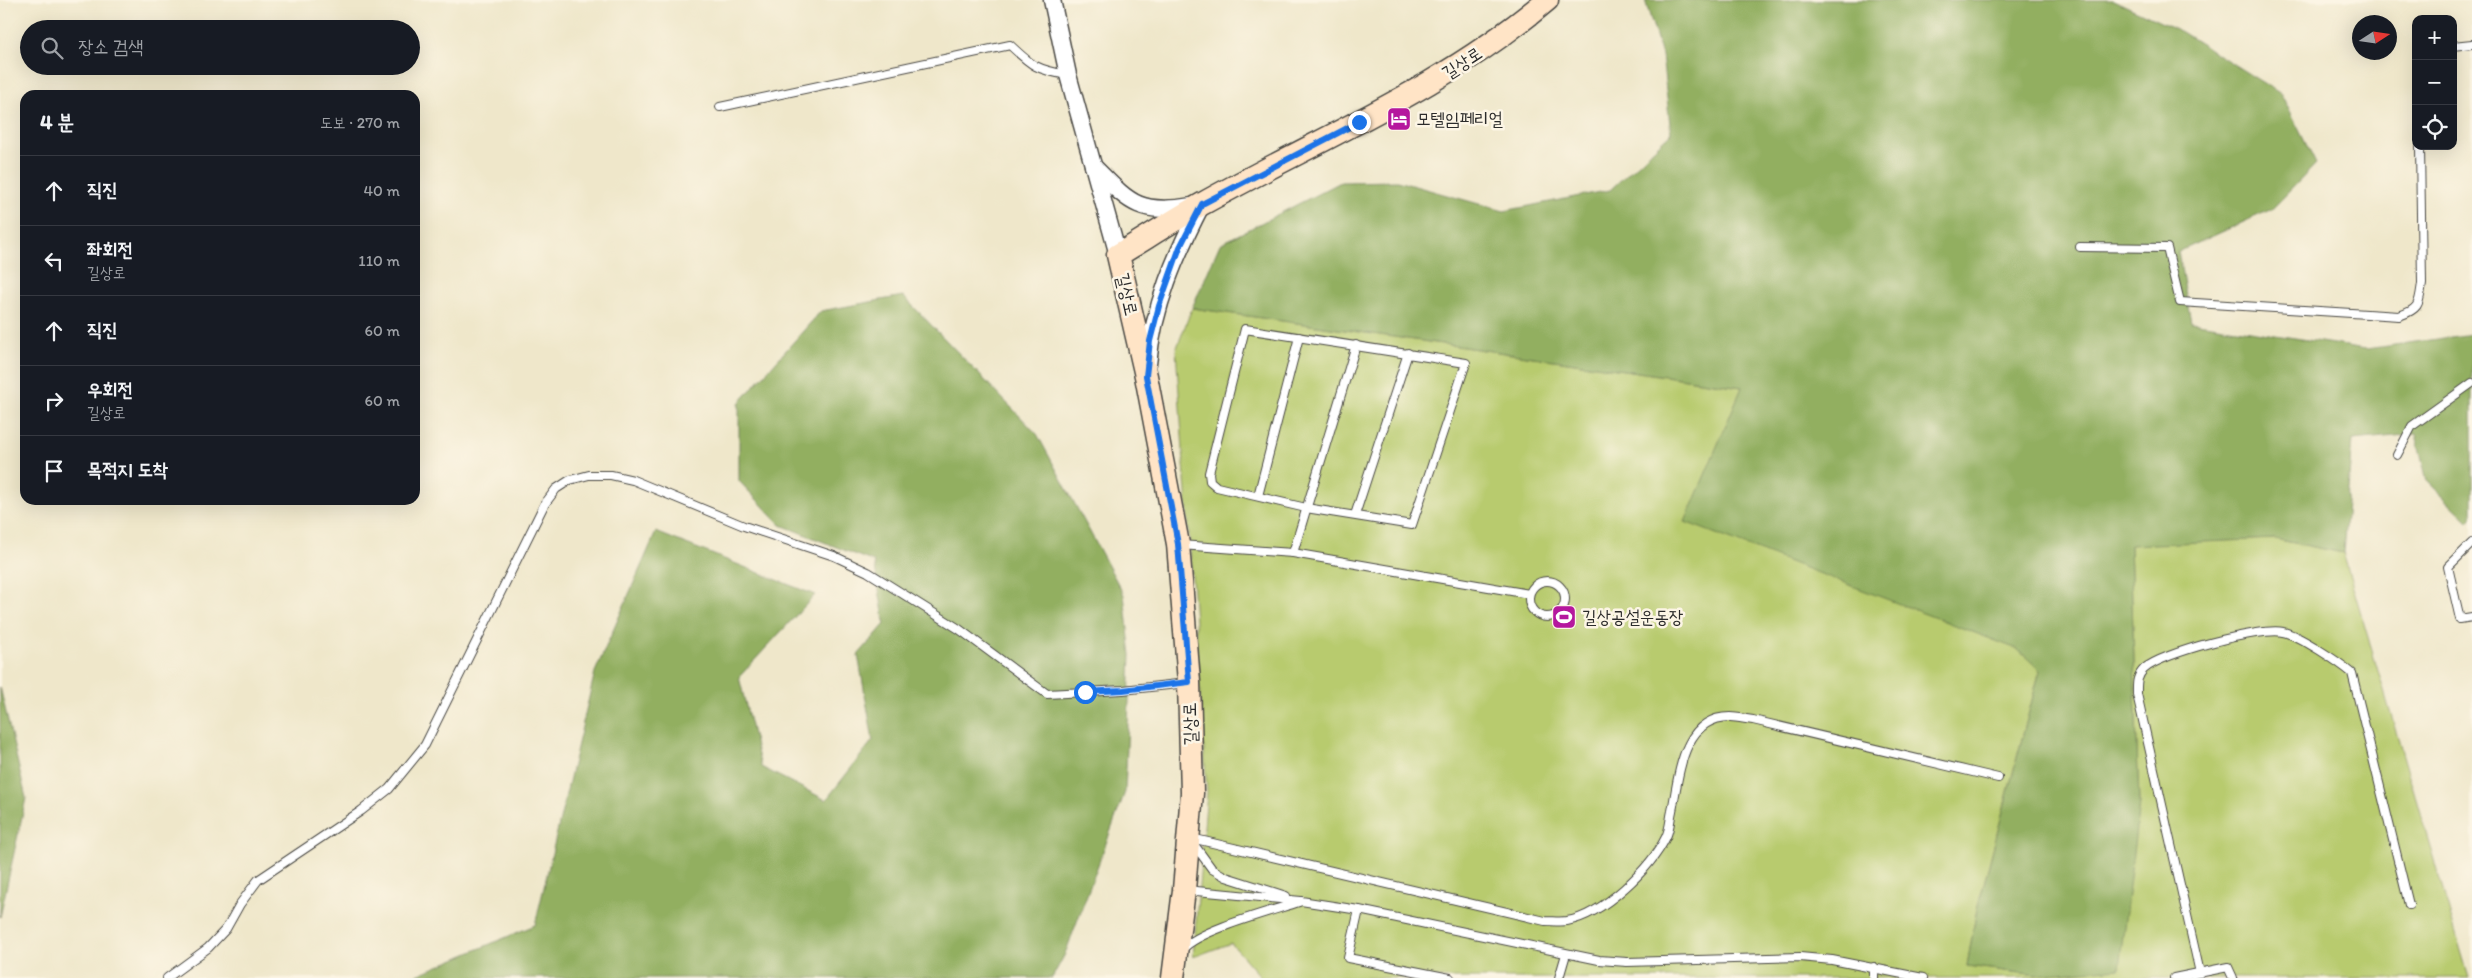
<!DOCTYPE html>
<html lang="ko">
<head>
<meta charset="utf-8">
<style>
  :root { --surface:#171b24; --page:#20242c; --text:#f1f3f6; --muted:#9ea1a6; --line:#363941 }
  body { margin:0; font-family:Itim,"Poor Story",sans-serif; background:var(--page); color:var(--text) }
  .controls { position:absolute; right:15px; top:15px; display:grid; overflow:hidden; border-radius:10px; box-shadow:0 5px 20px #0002 }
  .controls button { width:45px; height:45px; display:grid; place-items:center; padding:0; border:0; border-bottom:1px solid var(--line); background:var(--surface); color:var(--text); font:25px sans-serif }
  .compass { position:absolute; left:2352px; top:15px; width:45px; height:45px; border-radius:50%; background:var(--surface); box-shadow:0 5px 20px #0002; rotate:78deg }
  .stop { position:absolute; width:15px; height:15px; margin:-11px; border:4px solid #1a73e8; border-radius:50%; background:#fff }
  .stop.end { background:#1a73e8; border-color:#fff; box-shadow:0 1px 5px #0008 }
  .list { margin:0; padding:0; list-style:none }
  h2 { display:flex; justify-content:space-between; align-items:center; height:65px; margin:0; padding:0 20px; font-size:21px }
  h2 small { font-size:16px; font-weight:400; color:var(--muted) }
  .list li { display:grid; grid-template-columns:32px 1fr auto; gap:15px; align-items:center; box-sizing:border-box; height:70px; padding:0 20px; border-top:1px solid var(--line) }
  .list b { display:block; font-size:19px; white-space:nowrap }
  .list p { margin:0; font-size:16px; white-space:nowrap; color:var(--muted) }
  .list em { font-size:16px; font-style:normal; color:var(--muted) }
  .icon { flex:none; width:28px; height:28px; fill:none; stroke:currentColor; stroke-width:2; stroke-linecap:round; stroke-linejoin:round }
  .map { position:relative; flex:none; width:2472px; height:978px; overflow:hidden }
  .search { position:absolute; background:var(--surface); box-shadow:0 5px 20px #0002; left:20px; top:20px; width:400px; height:55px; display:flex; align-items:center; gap:12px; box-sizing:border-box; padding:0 18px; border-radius:28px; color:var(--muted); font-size:19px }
  .panel { position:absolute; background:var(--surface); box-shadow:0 5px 20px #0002; left:20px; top:90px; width:400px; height:415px; border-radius:15px }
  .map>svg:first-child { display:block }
</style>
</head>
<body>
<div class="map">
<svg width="2472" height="978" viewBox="0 0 2472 978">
  <rect width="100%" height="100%" fill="#fcf5e5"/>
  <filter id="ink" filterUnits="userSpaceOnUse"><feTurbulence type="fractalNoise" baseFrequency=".02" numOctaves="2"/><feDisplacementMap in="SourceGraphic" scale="10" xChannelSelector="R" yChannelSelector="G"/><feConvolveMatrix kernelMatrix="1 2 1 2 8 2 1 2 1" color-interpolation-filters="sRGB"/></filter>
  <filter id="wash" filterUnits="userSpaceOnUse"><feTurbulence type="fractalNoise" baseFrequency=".0096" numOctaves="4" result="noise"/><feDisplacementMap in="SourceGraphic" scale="20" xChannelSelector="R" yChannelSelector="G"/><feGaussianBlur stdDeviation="1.12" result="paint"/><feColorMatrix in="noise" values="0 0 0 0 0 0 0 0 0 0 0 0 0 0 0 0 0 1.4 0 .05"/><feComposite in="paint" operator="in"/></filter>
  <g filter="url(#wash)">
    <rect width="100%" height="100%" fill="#efe7ca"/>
    <path fill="#b8cb6e" stroke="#727b4c" d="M1192 308 1742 387 2040 670 1976 914 1967 966 2037 975 2139 804 2130 544 2275 539 2343 553 2469 978H1262L1231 943 1193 957 1207 792 1176 350Z"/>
    <g fill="#92af61" stroke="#5e6d46">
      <path d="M1645 0H2113L2182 32 2281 94 2316 164 2272 209 2178 252 2191 322 2366 349 2472 334V517L2468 521 2427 481 2416 434 2352 440 2343 553 2275 539 2130 545 2139 804 2119 968 2037 975 1967 966 1976 914 2040 670 2017 649 1685 522 1742 387 1192 308 1220 244 1341 182 1397 181 1504 211 1610 190 1671 133 1662 55Z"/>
      <path d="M903 296 1037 434 1124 595 1131 655 1125 792 1065 954 1052 978H410L535 925 595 672 656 532 815 595 739 677 761 767 826 800 873 740 858 655 885 624 874 562 781 525 739 481V403L821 311Z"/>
      <path d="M0 687 26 798 0 917Z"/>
    </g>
  </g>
  <g filter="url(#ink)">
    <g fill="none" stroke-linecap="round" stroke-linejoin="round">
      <defs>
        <g id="lane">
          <path d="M2453 46 2472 44"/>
          <path d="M720 107 1010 45C1032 66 1037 70 1068 75"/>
          <path d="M2080 247 2167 248 2180 302 2399 316C2420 309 2419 304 2422 283L2420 146"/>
          <path d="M1245 329 1466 363 1412 525 1306 508 1217 487 1210 481 1209 473Z"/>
          <path d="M2397 455 2412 426 2472 383"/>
          <path d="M1258 496 1299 337"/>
          <path d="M1355 515 1408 353"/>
          <path d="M2472 543 2448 567 2460 619 2472 617"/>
          <path d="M1180 545 1293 553 1529 594"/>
          <path d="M1293 553 1356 345"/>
          <circle cx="1547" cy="599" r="18"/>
          <path d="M1191 838 1545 921C1552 921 1560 922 1567 921 1603 915 1651 868 1666 837 1670 829 1670 819 1672 811 1679 776 1682 717 1730 717 1737 717 1745 719 1753 720L1998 778"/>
          <path d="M1193 843 1212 869 1226 877 1286 896"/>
          <path d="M1186 890 1301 901 1359 910 1599 960 1627 962 1800 957 1832 960 1923 978"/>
          <path d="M1359 910 1348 958 1450 978"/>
          <path d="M1183 949C1199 930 1272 911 1299 902"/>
          <path d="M1874 967V978"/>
          <path d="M2200 973 2137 694C2137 684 2136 677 2144 669 2161 653 2260 627 2283 632 2299 635 2340 663 2352 673L2409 905"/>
          <path d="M167 978 208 948 226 929 240 904 258 880 361 811 389 789 425 745 544 505 556 489 570 480 589 475H611L633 480 744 526 834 556 868 572 959 629 1047 694 1123 690 1187 683"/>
          <path d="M1559 978 1566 954"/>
          <path d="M2174 978 2228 967 2233 978"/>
        </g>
        <g id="street">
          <path d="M1052 0 1068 75 1118 255"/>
          <path d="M1093 166C1130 203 1138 215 1192 206"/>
          <path d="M1148 364C1153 307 1176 254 1202 204"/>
        </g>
        <path id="secondary" d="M1173 978 1184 890 1192 793 1189 682 1178 544 1146 376 1118 255C1146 238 1174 220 1202 204 1320 138 1444 88 1547 0"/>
      </defs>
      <use href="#lane" stroke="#484743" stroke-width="10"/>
      <use href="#street" stroke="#484743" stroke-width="19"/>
      <use href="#secondary" stroke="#484743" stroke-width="25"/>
      <use href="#lane" stroke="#fff" stroke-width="8"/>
      <use href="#street" stroke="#fff" stroke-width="16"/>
      <use href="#secondary" stroke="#ffe4c6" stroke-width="22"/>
    </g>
  </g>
  <g fill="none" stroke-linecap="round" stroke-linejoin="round" filter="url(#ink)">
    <path stroke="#1a73e8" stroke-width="6" d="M1085 692 1123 690 1189 682 1178 544 1146 376 1150 341 1159 306 1180 247 1202 204 1359 122"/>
  </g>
  <defs>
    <symbol id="hotel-square" viewBox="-11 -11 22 22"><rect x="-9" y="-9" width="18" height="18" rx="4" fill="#b5179e" stroke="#fcf5e5"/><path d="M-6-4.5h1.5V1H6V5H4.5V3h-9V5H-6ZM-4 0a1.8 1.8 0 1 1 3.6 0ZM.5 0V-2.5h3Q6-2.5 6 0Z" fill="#fff"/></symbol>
    <symbol id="stadium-square" viewBox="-11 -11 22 22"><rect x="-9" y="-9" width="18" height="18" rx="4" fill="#b5179e" stroke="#fcf5e5"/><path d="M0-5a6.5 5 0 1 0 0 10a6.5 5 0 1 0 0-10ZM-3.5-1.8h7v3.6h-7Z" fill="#fff"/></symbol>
  </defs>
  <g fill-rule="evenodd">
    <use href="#hotel-square" x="1385" y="105" width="28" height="28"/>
    <use href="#stadium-square" x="1550" y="603" width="28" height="28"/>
  </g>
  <g text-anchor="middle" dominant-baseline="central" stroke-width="5" stroke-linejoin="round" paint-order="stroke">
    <g font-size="18" fill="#2b2b2b" stroke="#fcf5e5">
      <text transform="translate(1462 63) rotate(-33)">길상로</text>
      <text transform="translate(1127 294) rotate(77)">길상로</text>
      <text transform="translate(1190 724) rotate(-91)">길상로</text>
    </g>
    <g font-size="18" fill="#2b2b2b" stroke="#fcf5e5" text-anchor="start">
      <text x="1416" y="119">모텔임페리얼</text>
      <text x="1582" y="617">길상공설운동장</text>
    </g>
  </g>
</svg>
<div class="controls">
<button>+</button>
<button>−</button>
<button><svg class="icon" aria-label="locate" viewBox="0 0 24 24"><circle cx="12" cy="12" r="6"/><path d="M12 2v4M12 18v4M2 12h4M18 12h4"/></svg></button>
</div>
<svg class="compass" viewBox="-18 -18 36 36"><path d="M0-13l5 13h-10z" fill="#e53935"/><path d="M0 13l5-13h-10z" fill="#9ea1a6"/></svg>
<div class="stop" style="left:1085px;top:692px"></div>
<div class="stop end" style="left:1359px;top:122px"></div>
<div class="search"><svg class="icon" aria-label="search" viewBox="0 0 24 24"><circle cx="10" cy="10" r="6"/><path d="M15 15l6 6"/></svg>장소 검색</div>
<section class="panel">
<h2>4 분<small>도보 · 270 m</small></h2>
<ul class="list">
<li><svg class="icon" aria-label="ahead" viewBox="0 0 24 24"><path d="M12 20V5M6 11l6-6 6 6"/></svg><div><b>직진</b></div><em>40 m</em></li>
<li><svg class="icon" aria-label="left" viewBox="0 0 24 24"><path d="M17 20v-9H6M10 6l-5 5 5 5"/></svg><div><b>좌회전</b><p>길상로</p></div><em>110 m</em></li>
<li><svg class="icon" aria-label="ahead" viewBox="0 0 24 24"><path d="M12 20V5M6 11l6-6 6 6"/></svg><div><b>직진</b></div><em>60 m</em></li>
<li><svg class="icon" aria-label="right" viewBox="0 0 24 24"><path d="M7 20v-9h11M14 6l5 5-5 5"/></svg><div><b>우회전</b><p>길상로</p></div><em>60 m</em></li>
<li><svg class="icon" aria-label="arrive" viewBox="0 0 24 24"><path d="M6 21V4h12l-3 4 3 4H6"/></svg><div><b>목적지 도착</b></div></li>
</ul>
</section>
</div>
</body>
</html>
